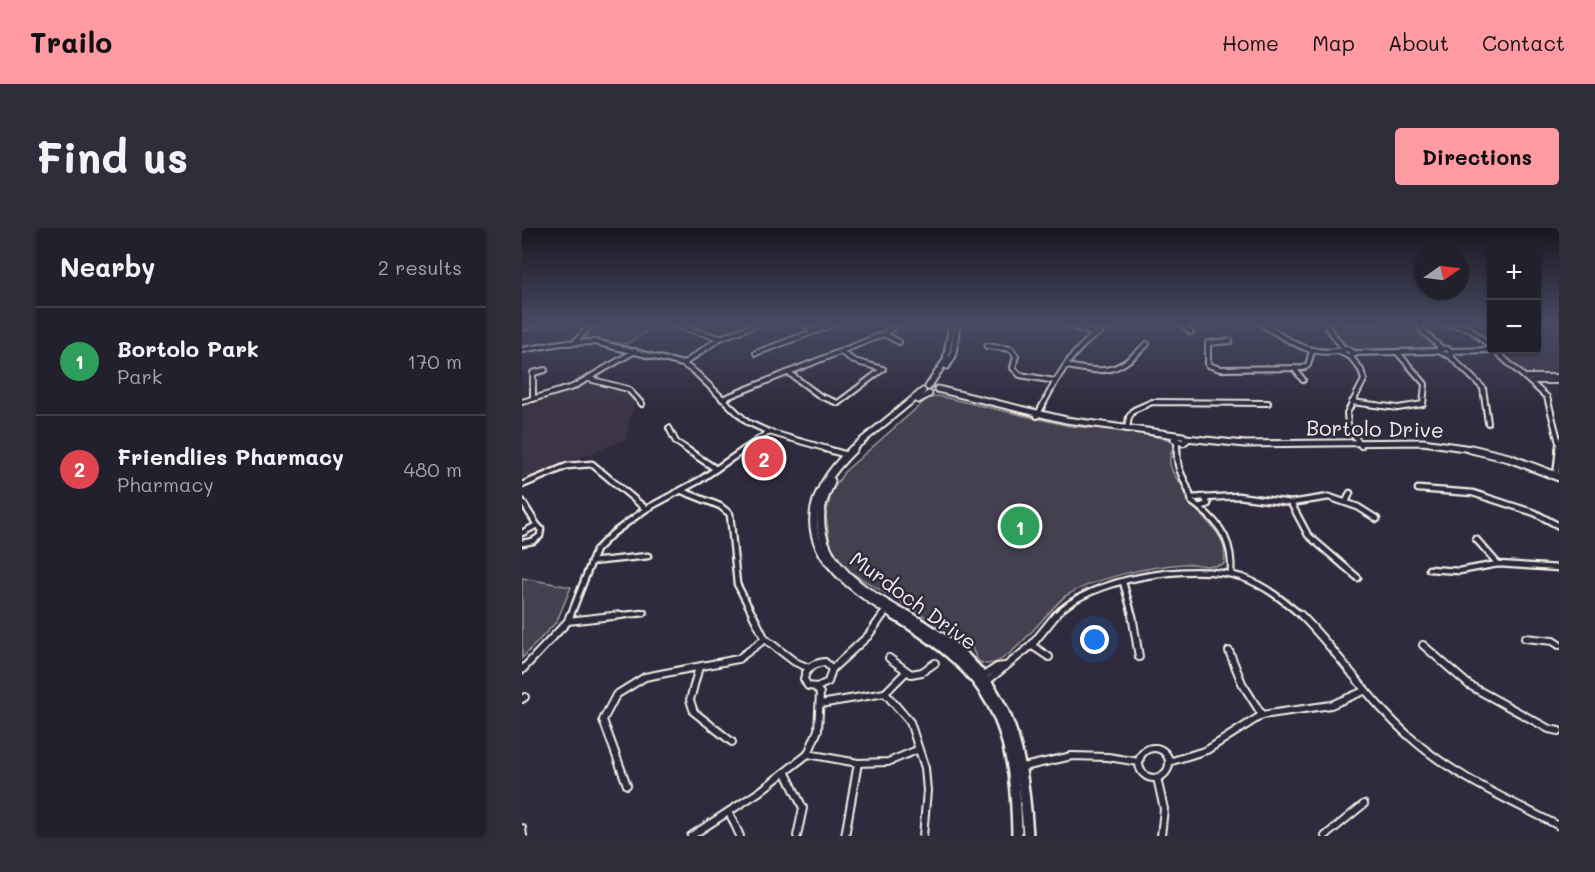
<!DOCTYPE html>
<html lang="en">
<head>
<meta charset="utf-8">
<style>
  :root { --surface:#23202e; --page:#2f2d3a; --text:#f1f3f6; --muted:#a3a3aa; --line:#403e4a; --accent:#ff9aa2 }
  body { margin:0; font-family:Mali,sans-serif; background:var(--page); color:var(--text) }
  .controls { position:absolute; right:18px; top:18px; display:grid; overflow:hidden; border-radius:6px; box-shadow:0 2px 4px #0004 }
  .controls button { width:54px; height:54px; display:grid; place-items:center; padding:0; border:0; border-bottom:2px solid var(--line); background:var(--surface); color:var(--text); font:30px sans-serif }
  .compass { position:absolute; left:893px; top:18px; width:54px; height:54px; border-radius:50%; background:var(--surface); box-shadow:0 2px 4px #0004; rotate:76deg }
  .you { position:absolute; left:573px; top:412px; width:21px; height:21px; margin:-15px; border:4px solid #fff; border-radius:50%; background:#1a73e8; box-shadow:0 0 0 9px #1a73e833 }
  .badge { display:grid; place-items:center; width:39px; height:39px; border-radius:50%; background:var(--accent); color:#fff; font-size:20px; font-weight:700 }
  .pin { position:absolute; translate:-50% -50%; border:3px solid #fff; box-shadow:0 2px 6px #0006 }
  .list { margin:0; padding:0; list-style:none }
  h2 { display:flex; justify-content:space-between; align-items:center; height:78px; margin:0; padding:0 24px; font-size:26px }
  h2 small { font-size:20px; font-weight:400; color:var(--muted) }
  .list li { display:grid; grid-template-columns:39px 1fr auto; gap:18px; align-items:center; box-sizing:border-box; height:108px; padding:0 24px; border-top:2px solid var(--line) }
  .list b { display:block; font-size:22px; white-space:nowrap }
  .list p { margin:0; font-size:20px; white-space:nowrap; color:var(--muted) }
  .list em { font-size:20px; font-style:normal; color:var(--muted) }
  .map { position:relative; flex:none; width:1037px; height:608px; overflow:hidden; border-radius:6px }
  header { display:flex; align-items:center; gap:36px; box-sizing:border-box; height:84px; padding:0 30px; background:var(--accent); color:#111 }
  header strong { font-size:28px }
  nav { display:flex; gap:33px; margin-inline-start:auto; font-size:21px }
  .intro { display:flex; align-items:center; justify-content:space-between; box-sizing:border-box; height:144px; padding:0 36px }
  h1 { margin:0; font-size:42px }
  .button { padding:15px 27px; border-radius:6px; background:var(--accent); color:#111; font-size:21px; font-weight:700 }
  main { display:flex; gap:36px; padding:0 36px }
  aside { flex:1; background:var(--surface); border-radius:6px; box-shadow:0 2px 4px #0004 }
  .map>svg:first-child { display:block }
</style>
</head>
<body>
<header>
<strong>Trailo</strong>
<nav><a>Home</a><a>Map</a><a>About</a><a>Contact</a></nav>
</header>
<div class="intro"><h1>Find us</h1><a class="button">Directions</a></div>
<main>
<aside>
<h2>Nearby<small>2 results</small></h2>
<ul class="list">
<li><span class="badge" style="background:#2e9e5b">1</span><div><b>Bortolo Park</b><p>Park</p></div><em>170 m</em></li>
<li><span class="badge" style="background:#e0444e">2</span><div><b>Friendlies Pharmacy</b><p>Pharmacy</p></div><em>480 m</em></li>
</ul>
</aside>
<div class="map">
<svg width="1037" height="608" viewBox="0 0 1037 608">
  <rect width="100%" height="100%" fill="#2f2a3d"/>
  <filter id="ink" filterUnits="userSpaceOnUse"><feTurbulence type="fractalNoise" baseFrequency=".0167" numOctaves="2"/><feDisplacementMap in="SourceGraphic" scale="12" xChannelSelector="R" yChannelSelector="G"/><feConvolveMatrix kernelMatrix="1 2 1 2 8 2 1 2 1" color-interpolation-filters="sRGB"/></filter>
  <g filter="url(#ink)">
    <g fill="#3b3647">
      <path d="M1015 97 1037 100V154L1009 155 970 122H1014Z"/>
      <path d="M65 155 103 164 115 173 108 189 105 211 0 253V176Z"/>
    </g>
    <g fill="#454050" stroke="#9c989c" stroke-width="1.5">
      <path d="M76 95H133L136 96 105 116 62 111Z"/>
      <path d="M813 97H886L894 99 913 118 912 121 835 122 824 119 808 99Z"/>
      <path d="M416 168 548 198 608 203 654 213C652 218 648 225 648 231 647 241 653 248 659 256 663 262 665 271 670 277 686 296 707 308 702 336 690 341 674 335 661 336 626 339 576 349 545 367 526 379 482 449 458 434 452 430 452 420 447 414L324 342 308 316 304 288 309 265 322 244 405 171Z"/>
      <path d="M0 350 49 359 35 393 0 430Z"/>
    </g>
    <g fill="none" stroke-linecap="round" stroke-linejoin="round">
      <defs>
        <g id="street-far2">
          <path d="M145 95 198 110"/>
          <path d="M281 95 292 103"/>
          <path d="M541 95 570 105"/>
          <path d="M659 95 669 104"/>
          <path d="M738 95C767 113 790 131 825 121L833 126 826 128 818 124"/>
          <path d="M897 95 900 102 919 120"/>
          <path d="M924 95 947 100 969 119"/>
          <path d="M805 99 822 121"/>
          <path d="M0 100 15 95"/>
          <path d="M362 106 377 114"/>
          <path d="M708 113 686 115V137L698 141 781 140 786 137 790 123"/>
          <path d="M53 114 70 95"/>
          <path d="M465 118 489 121 494 128 491 140 498 147 533 153"/>
          <path d="M917 120 926 121 931 125 925 127 916 123Z"/>
          <path d="M0 122 39 115 73 114 161 136 174 145 225 194 247 204 309 222"/>
          <path d="M972 122 1025 169 1037 215 1036 222"/>
          <path d="M930 123 972 122"/>
          <path d="M234 125 315 95"/>
          <path d="M832 125 916 123"/>
          <path d="M927 127 961 160 966 195"/>
          <path d="M828 128 839 142 842 152 825 185 826 197 839 218"/>
          <path d="M161 136 198 110 239 95"/>
          <path d="M545 138C587 146 594 145 625 116"/>
          <path d="M772 140 781 152"/>
          <path d="M267 145 298 168 316 175 361 141 332 133 319 124"/>
          <path d="M1004 149H1037"/>
          <path d="M67 151 106 161 120 176"/>
          <path d="M1010 153H1037"/>
          <path d="M11 171V145L23 142"/>
          <path d="M200 171 362 106 377 95"/>
          <path d="M0 174 51 159 113 123"/>
          <path d="M830 174 876 180 901 176 903 156 875 124"/>
          <path d="M515 188C535 150 552 113 594 95"/>
          <path d="M147 200 154 214 166 222"/>
          <path d="M605 201 607 189 612 182 630 174 746 175"/>
          <path d="M221 222 247 204"/>
          <path d="M655 222V214"/>
        </g>
        <g id="street-far1">
          <path d="M164 221 194 241"/>
          <path d="M304 221 325 227"/>
          <path d="M655 221C654 247 665 250 670 274L677 279 686 276 682 269 671 270"/>
          <path d="M1034 249 1037 221"/>
          <path d="M0 257 45 238 70 236 124 281"/>
          <path d="M896 261 951 265 1013 285 1037 298"/>
          <path d="M160 263 198 278 208 286 215 356 232 389"/>
          <path d="M683 270 716 268 769 275 807 269 836 279 855 291"/>
          <path d="M0 273 15 297 0 305"/>
          <path d="M824 274 828 265"/>
          <path d="M769 275 786 307 836 350"/>
          <path d="M678 280C701 298 711 317 709 346"/>
          <path d="M954 311 976 336"/>
          <path d="M0 315 11 313 18 308 19 301 15 297"/>
          <path d="M69 334 126 328"/>
          <path d="M907 341 937 343 976 336 1037 340"/>
          <path d="M601 354 611 389"/>
          <path d="M48 389 74 322 90 306 124 281 178 252 223 221"/>
          <path d="M84 389 122 385"/>
          <path d="M360 389 365 382"/>
          <path d="M532 389C565 350 671 334 719 349 743 357 762 373 781 389"/>
        </g>
        <g id="street">
          <path d="M231 387 243 411 273 434 287 440"/>
          <path d="M610 387 617 429"/>
          <path d="M779 387C818 426 847 473 888 509 931 548 987 572 1037 598"/>
          <path d="M46 393 99 387"/>
          <path d="M1003 410 1031 413 1037 417"/>
          <path d="M509 417 527 429"/>
          <path d="M901 417 947 457 1027 501 1037 503"/>
          <path d="M707 423 720 455 740 487"/>
          <path d="M367 430 389 446 400 444 413 435"/>
          <path d="M303 434 310 441 306 454 295 459 286 458 282 451C284 440 292 435 303 434Z"/>
          <path d="M177 439 168 472 172 484 210 514"/>
          <path d="M310 441 346 408 361 387"/>
          <path d="M0 442 46 393 48 387"/>
          <path d="M461 448 475 439 482 438"/>
          <path d="M463 455 509 418 534 387"/>
          <path d="M363 465 388 494 403 540 405 563 401 608"/>
          <path d="M363 465 384 444"/>
          <path d="M0 471 3 469"/>
          <path d="M298 476 363 465"/>
          <circle cx="632" cy="535" r="15"/>
          <path d="M286 526 336 535 366 534 395 522"/>
          <path d="M647 534 685 522 740 487 809 477 842 463"/>
          <path d="M497 540 550 528 586 529 617 534"/>
          <path d="M264 545 281 580 275 608"/>
          <path d="M635 550 642 581 639 608"/>
          <path d="M105 557 81 492 94 467 123 449 216 431 243 411"/>
          <path d="M207 584 218 608"/>
          <path d="M0 600 1 608"/>
          <path d="M169 608 237 564 286 526 296 502 298 465 294 460"/>
          <path d="M323 608 336 535"/>
          <path d="M803 608 842 576"/>
        </g>
        <g id="secondary-far2">
          <path d="M425 138 431 128 435 95"/>
          <path d="M406 159 424 132 430 95"/>
          <path d="M415 161 544 192 661 208 665 212 661 215 652 211 654 208"/>
          <path d="M396 172 407 166"/>
          <path d="M664 210 723 216 901 214 956 222"/>
          <path d="M329 222 401 163"/>
        </g>
        <g id="secondary-far1">
          <path d="M331 221C254 295 301 345 376 389"/>
          <path d="M949 221 987 230 1037 249"/>
          <path d="M309 253C306 263 299 274 299 284 294 338 347 366 387 389"/>
        </g>
        <g id="secondary">
          <path d="M373 387C473 447 493 493 495 608"/>
          <path d="M384 387C482 444 499 500 506 608"/>
        </g>
      </defs>
      <use href="#street-far2" stroke="#f4f1e8" stroke-width="8"/>
      <use href="#street-far1" stroke="#f4f1e8" stroke-width="9"/>
      <use href="#street" stroke="#f4f1e8" stroke-width="10"/>
      <use href="#secondary-far2" stroke="#f4f1e8" stroke-width="9"/>
      <use href="#secondary-far1" stroke="#f4f1e8" stroke-width="11"/>
      <use href="#secondary" stroke="#f4f1e8" stroke-width="14"/>
      <use href="#street-far2" stroke="#2f2a3d" stroke-width="4"/>
      <use href="#street-far1" stroke="#2f2a3d" stroke-width="4.5"/>
      <use href="#street" stroke="#2f2a3d" stroke-width="6"/>
      <use href="#secondary-far2" stroke="#2f2a3d" stroke-width="5"/>
      <use href="#secondary-far1" stroke="#2f2a3d" stroke-width="7"/>
      <use href="#secondary" stroke="#2f2a3d" stroke-width="9"/>
    </g>
  </g>
  <linearGradient id="sky" x2="0" y2="1"><stop stop-color="#1a1722"/><stop offset="0.53" stop-color="#474a62"/><stop offset="1" stop-color="#474a62" stop-opacity="0"/></linearGradient>
  <rect width="1037" height="180" fill="url(#sky)"/>
  <g text-anchor="middle" dominant-baseline="central" stroke-width="5" stroke-linejoin="round" paint-order="stroke">
    <g font-size="21" fill="#f4f1e8" stroke="#2f2a3d">
      <text transform="translate(853 200) rotate(1)">Bortolo Drive</text>
      <text transform="translate(392 372) rotate(36)">Murdoch Drive</text>
    </g>
  </g>
</svg>
<div class="controls">
<button>+</button>
<button>−</button>
</div>
<svg class="compass" viewBox="-18 -18 36 36"><path d="M0-13l5 13h-10z" fill="#e53935"/><path d="M0 13l5-13h-10z" fill="#a3a3aa"/></svg>
<div class="you"></div>
<div class="pin badge" style="left:498px;top:298px;background:#2e9e5b">1</div>
<div class="pin badge" style="left:242px;top:230px;background:#e0444e">2</div>
</div>
</main>
</body>
</html>
